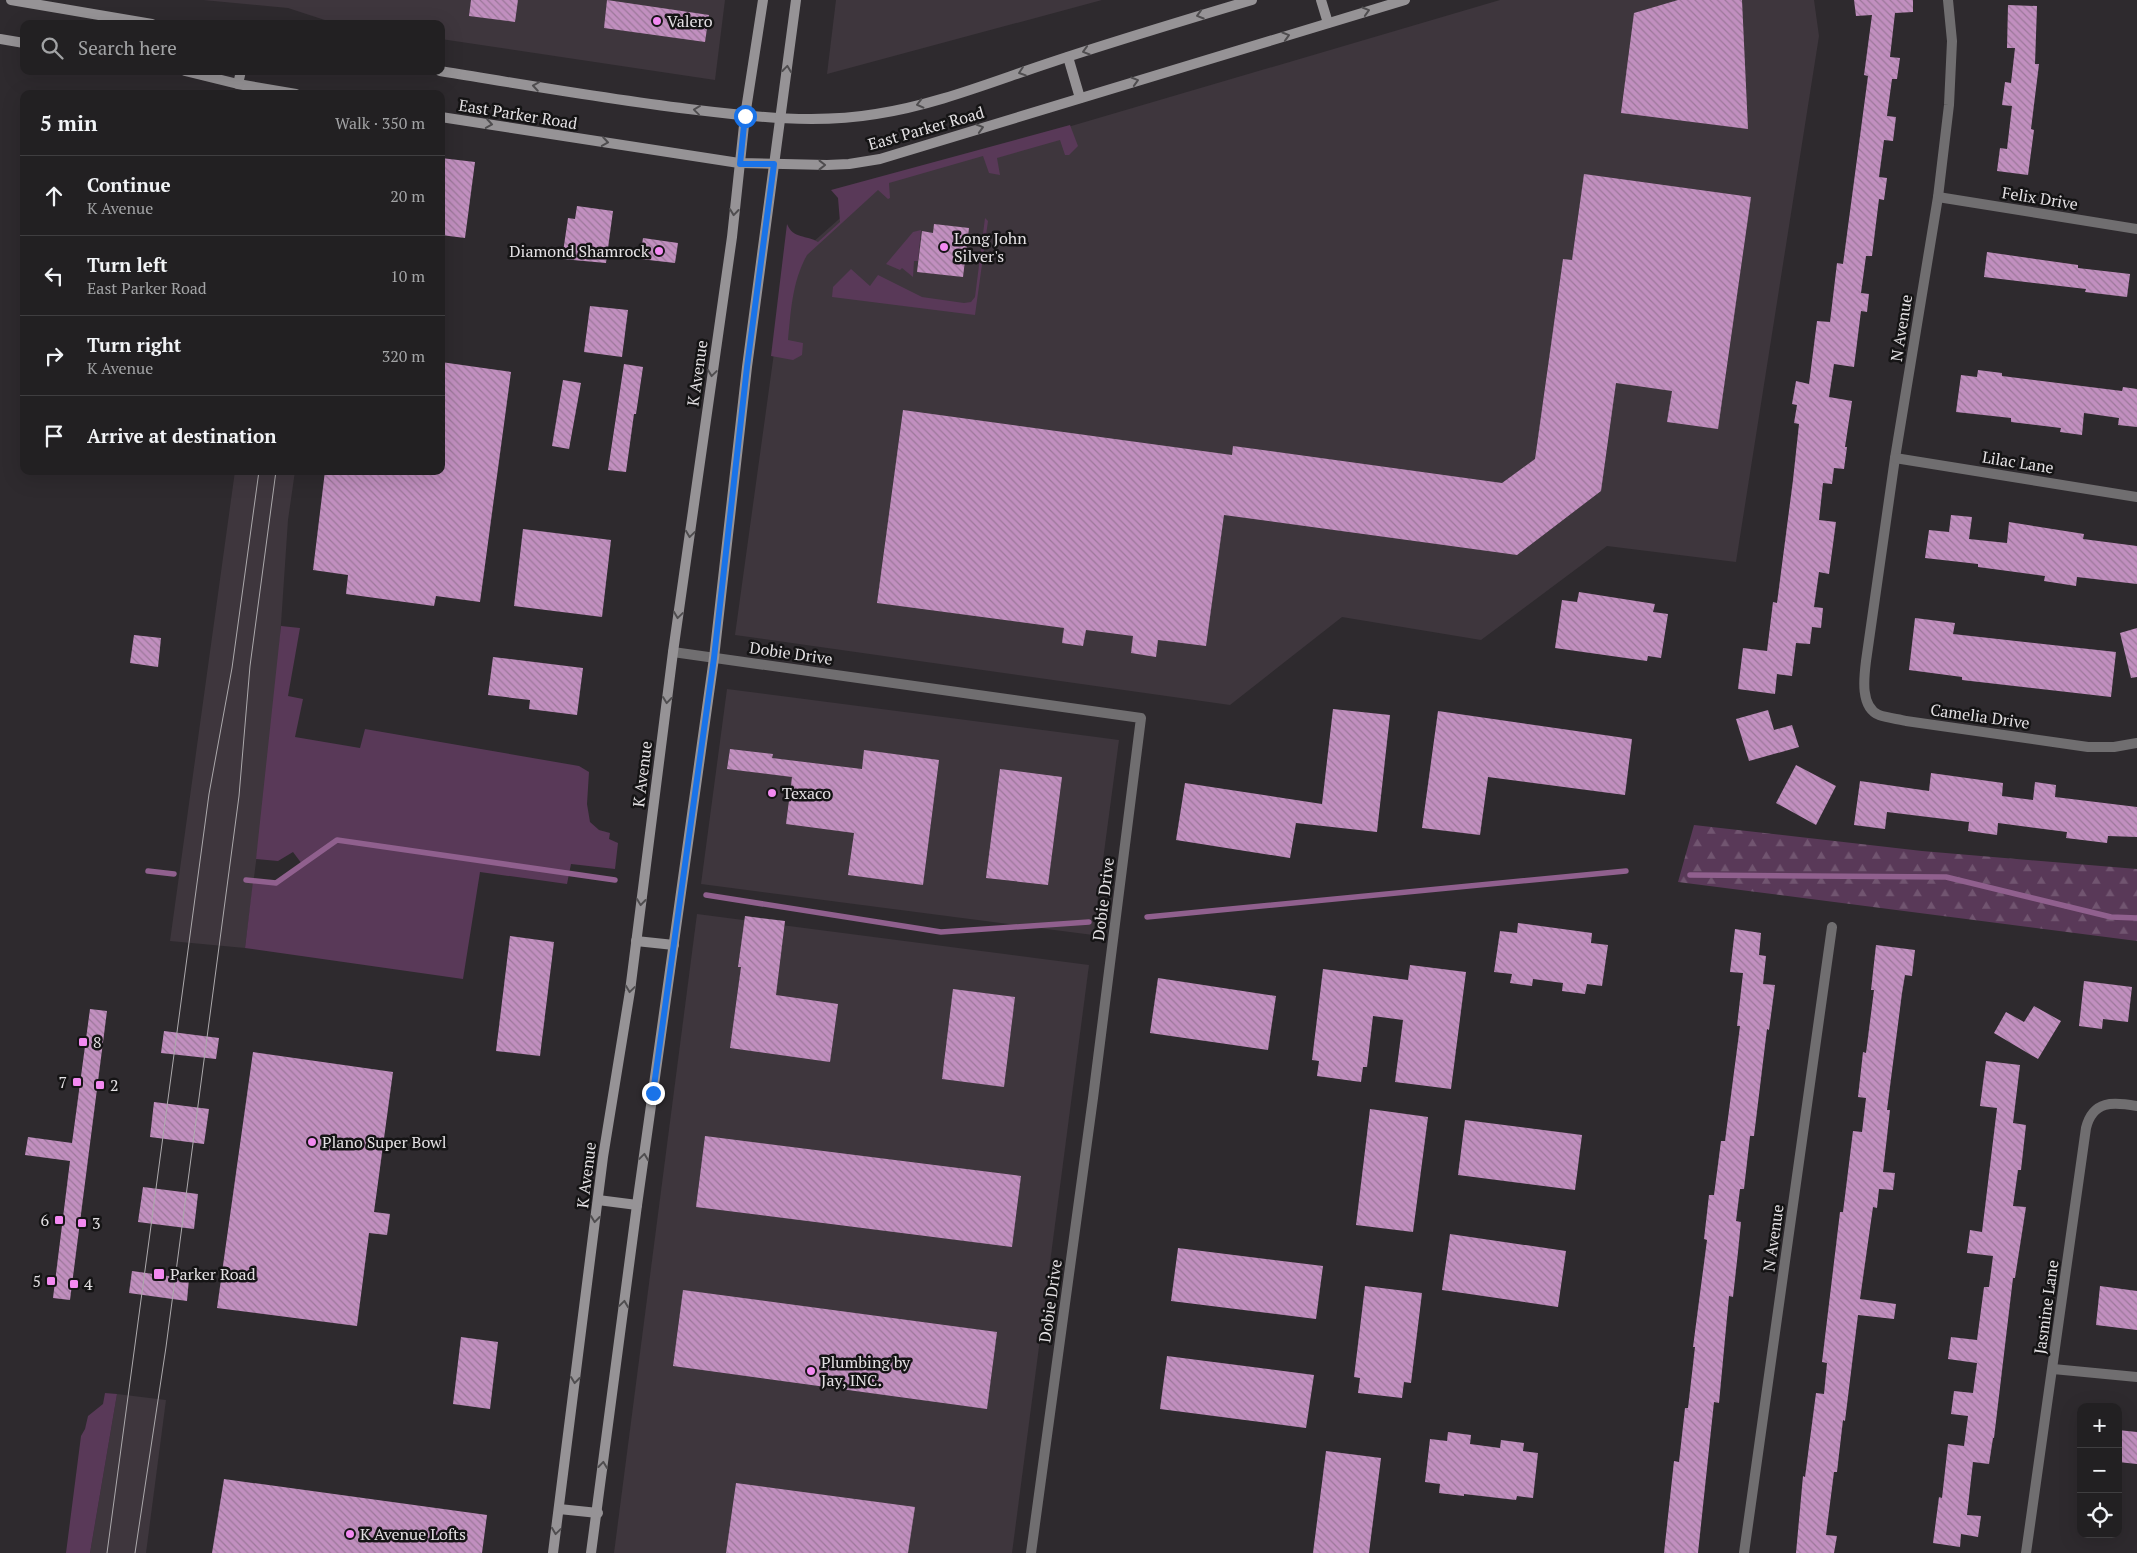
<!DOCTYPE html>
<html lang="en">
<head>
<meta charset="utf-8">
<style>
  :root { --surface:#222022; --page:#2a282a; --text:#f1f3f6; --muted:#a2a3a5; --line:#3f3e40 }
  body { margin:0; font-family:"PT Serif",serif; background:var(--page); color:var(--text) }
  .controls { position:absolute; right:15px; bottom:15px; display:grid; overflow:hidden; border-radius:10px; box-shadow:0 5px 20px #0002 }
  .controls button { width:45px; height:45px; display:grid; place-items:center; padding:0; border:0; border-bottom:1px solid var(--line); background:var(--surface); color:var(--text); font:25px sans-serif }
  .stop { position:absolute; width:15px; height:15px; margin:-11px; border:4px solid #1a73e8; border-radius:50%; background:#fff }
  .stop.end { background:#1a73e8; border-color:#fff; box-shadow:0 1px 5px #0008 }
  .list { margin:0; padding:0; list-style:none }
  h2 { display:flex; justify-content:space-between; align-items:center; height:65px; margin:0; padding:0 20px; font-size:21px }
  h2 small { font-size:16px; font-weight:400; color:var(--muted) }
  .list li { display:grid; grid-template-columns:32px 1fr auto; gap:15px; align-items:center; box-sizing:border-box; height:80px; padding:0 20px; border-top:1px solid var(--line) }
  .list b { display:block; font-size:19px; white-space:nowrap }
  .list p { margin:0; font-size:16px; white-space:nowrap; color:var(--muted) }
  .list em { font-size:16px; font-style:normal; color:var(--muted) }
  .icon { flex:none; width:28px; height:28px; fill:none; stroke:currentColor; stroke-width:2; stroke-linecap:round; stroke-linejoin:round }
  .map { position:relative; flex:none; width:2137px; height:1553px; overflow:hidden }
  .search { position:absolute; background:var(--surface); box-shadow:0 5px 20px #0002; left:20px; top:20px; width:425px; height:55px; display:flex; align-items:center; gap:12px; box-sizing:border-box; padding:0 18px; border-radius:10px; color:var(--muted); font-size:19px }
  .panel { position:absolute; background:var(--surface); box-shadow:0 5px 20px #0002; left:20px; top:90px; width:425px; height:385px; border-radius:10px }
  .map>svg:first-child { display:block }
</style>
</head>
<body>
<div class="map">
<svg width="2137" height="1553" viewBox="0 0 2137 1553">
  <defs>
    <pattern id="forest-firs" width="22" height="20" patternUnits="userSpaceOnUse" patternTransform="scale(1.25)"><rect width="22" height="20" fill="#593958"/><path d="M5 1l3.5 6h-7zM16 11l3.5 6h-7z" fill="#715570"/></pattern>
    <pattern id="building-back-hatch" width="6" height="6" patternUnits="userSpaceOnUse" patternTransform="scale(1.25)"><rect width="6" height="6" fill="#c18fbf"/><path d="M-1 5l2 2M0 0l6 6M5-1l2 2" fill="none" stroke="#9c789a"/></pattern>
  </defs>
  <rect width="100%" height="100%" fill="#2e2a2e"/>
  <g fill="#3e363d">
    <path d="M203 0H725L715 80 441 39V24H337L288 8Z"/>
    <path d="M836 0H1102L827 74Z"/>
    <path d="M1500 0H1814L1819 36 1736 562 1607 546 1481 640 1342 617 1230 705 735 635 786 266 881 182Z"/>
    <path d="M235 471H295L288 520 275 713 245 948 170 941Z"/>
    <path d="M727 689 1119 740 1093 935 701 884Z"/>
    <path d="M697 914 1089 965 1012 1553H614Z"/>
    <path d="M117 1394 166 1400 146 1553H90Z"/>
  </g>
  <g fill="#593958">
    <path d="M1070 125 1078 146 1069 155H1065L1060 140 997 158 1000 175 989 173 983 156 889 183 890 198 888 199 878 190 807 255C792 282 791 311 788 340L803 343 802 355 793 360 771 356 787 224C793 239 807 235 818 242L840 222 838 198 831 190Z"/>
    <path d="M985 218 988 221 975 315 832 297 833 287 851 269 870 286 878 275 922 297 964 303 971 302 975 297Z"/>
    <path d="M921 230 918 261H914L913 277 902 268 900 270 886 264 913 232Z"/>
    <path d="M281 626 300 628 288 696 303 699 295 737 360 748 365 729 579 766 589 772 587 804 590 822 599 830 610 833 609 839 618 843 615 869 571 864 567 884 480 872 463 979 245 948 253 881 276 883 302 864 293 852 278 861 256 859Z"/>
    <path d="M105 1393 117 1394 90 1553H66L81 1436 85 1429 88 1416 103 1404Z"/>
  </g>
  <path fill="url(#forest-firs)" d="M1694 825 1922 851 2137 869V941L1678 882Z"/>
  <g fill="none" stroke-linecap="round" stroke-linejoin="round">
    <g stroke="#90608e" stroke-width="5.5">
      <path d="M148 871 174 874"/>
      <path d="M1690 875 1946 877 2111 917 2137 918"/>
      <path d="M246 880 276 883 337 840 615 880"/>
      <path d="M706 895 941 932 1089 922"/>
      <path d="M1147 917 1626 871"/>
    </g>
  </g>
  <g fill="url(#building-back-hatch)">
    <path d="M471 0H518L515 22 469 16Z"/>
    <path d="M607 0 709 15 705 42 604 28Z"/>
    <path d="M1678 0H1742L1748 129 1621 113 1634 13Z"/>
    <path d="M1854 0H1913V12L1895 13 1890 57 1900 58 1897 79H1892L1887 116 1896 117 1893 141 1884 140 1879 177 1887 178 1884 200 1879 199 1872 256H1866L1861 293 1869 294 1867 312 1861 311 1854 367 1834 364 1829 397 1852 401 1845 447H1847L1844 469 1834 468 1832 484 1823 483 1819 520 1836 522 1829 574 1819 572 1814 607 1823 608 1821 628 1812 627 1810 644 1796 643 1792 676 1777 674 1775 694 1738 689 1743 648 1767 651 1773 602 1777 603 1793 480 1799 424 1794 423 1797 405 1792 404 1796 381 1809 384 1817 321 1830 322 1837 263 1843 264 1868 76 1864 75 1872 15 1856 16Z"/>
    <path d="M2008 5 2037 6 2035 64H2039L2031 129 2034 130 2028 175 1997 171 2000 148 2007 149 2012 106 2002 105 2005 82 2011 83 2015 48H2007Z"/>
    <path d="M441 158 475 162 465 238 441 235Z"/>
    <path d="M1584 174 1751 197 1718 429 1667 422 1672 391 1616 383 1601 491 1517 555 1224 515 1206 646 1158 640 1156 657 1131 653 1133 636 1086 630 1083 646 1062 643 1064 628 877 603 903 410 1232 455 1233 446 1502 483 1535 459 1563 259 1572 260Z"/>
    <path d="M577 206 613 211 606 263 562 259 568 218 575 219Z"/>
    <path d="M934 224 969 228 963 277 917 272 922 231 933 233Z"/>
    <path d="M643 238 678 243 675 263 640 259Z"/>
    <path d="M1987 252 2078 265V268L2130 274 2127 297 2085 292 2086 289 1984 277Z"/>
    <path d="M590 306 628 310 622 357 584 352Z"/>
    <path d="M441 362 511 372 480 602 436 596 434 606 346 594 348 575 313 570 325 471H441Z"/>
    <path d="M624 364 643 367 636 414H634L626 472 608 470Z"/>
    <path d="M1978 370 2002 373V376L2122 391 2123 387 2137 389V427L2118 425 2119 418 2084 413 2082 435 2060 432 2061 428 2011 422V418L1956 412 1961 375 1977 377Z"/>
    <path d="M563 380 581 383 569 449 552 446Z"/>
    <path d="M1951 515 1972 517 1969 539 2007 543 2009 522 2084 534 2083 539 2137 546V584L2077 577 2076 586 2044 581 2045 576 1978 567V564L1925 558 1929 530 1949 532Z"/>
    <path d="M523 529 611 540 602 617 514 606Z"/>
    <path d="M1579 592 1655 604 1653 612 1668 614 1661 658 1648 656 1647 661 1555 648 1562 600 1577 602Z"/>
    <path d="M1915 618 1955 623 1953 634 2116 652 2111 697 1962 680V677L1909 670Z"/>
    <path d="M2137 628V677L2131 678 2120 633Z"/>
    <path d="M134 635 161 638 158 667 130 663Z"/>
    <path d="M493 657 583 668 577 715 529 709 530 700 488 695Z"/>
    <path d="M1333 709 1390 715 1377 832 1296 823 1290 858 1176 840 1185 783 1322 804Z"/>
    <path d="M1768 710 1774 730 1792 725 1799 747 1749 761 1736 719Z"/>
    <path d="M1438 711 1632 739 1625 795 1488 777 1480 835 1422 828Z"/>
    <path d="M730 749 773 754 772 758 862 769 864 750 939 760 923 885 848 875 854 833 786 824 792 777 727 769Z"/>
    <path d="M1796 765 1836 786 1816 825 1776 803Z"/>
    <path d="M1000 769 1062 777 1048 885 986 878Z"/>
    <path d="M1931 773 2003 783 2002 796 2033 800 2035 782 2056 785 2055 797 2137 807V837L2108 836 2107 843 2066 838 2067 832 1998 823 1997 835 1968 831 1969 822 1887 812 1885 829 1854 825 1860 781 1929 791Z"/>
    <path d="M745 916 785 921 776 995 838 1004 830 1062 730 1048 741 967H738Z"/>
    <path d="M1518 923 1592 933 1591 943 1608 945 1602 986 1587 984 1585 994 1562 991 1563 983 1533 979 1532 986 1510 983 1512 974 1494 972 1500 931 1517 933Z"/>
    <path d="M1735 929 1761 933 1759 955 1766 956 1763 984 1775 985 1769 1030 1767 1029 1754 1136H1750L1744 1189H1740L1736 1221 1741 1222 1738 1252 1733 1297 1729 1296 1719 1403 1714 1402 1698 1553H1664L1674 1461 1679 1462 1685 1408H1688L1695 1347H1693L1707 1240 1704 1239 1709 1195H1714L1721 1141H1725L1740 1026H1737L1743 973 1730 972Z"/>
    <path d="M510 936 554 942 540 1056 496 1051Z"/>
    <path d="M1876 945 1915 950 1912 976 1905 975 1902 993 1887 1110H1890L1883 1172 1895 1173 1893 1190 1879 1189 1877 1208 1873 1207 1860 1299 1896 1304 1894 1319 1858 1315 1845 1421 1843 1420 1837 1472H1834L1826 1535 1837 1536 1834 1553H1796L1803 1476 1805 1477 1816 1393 1824 1394 1827 1363 1822 1362 1840 1212H1843L1853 1131 1862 1132 1866 1098 1858 1097 1863 1052 1866 1053 1874 990H1871Z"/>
    <path d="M1410 965 1466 972 1451 1089 1395 1082 1403 1020 1373 1016 1367 1067H1363L1361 1082 1317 1076 1319 1061 1312 1060 1323 969 1408 980Z"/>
    <path d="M1158 978 1276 996 1268 1050 1150 1033Z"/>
    <path d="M2084 981 2132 987 2128 1022 2103 1019 2102 1029 2079 1026Z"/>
    <path d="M953 989 1015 997 1004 1087 942 1079Z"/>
    <path d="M2034 1006 2061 1021 2038 1059 1994 1033 2006 1012 2024 1022Z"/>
    <path d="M90 1009 107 1011 70 1300 53 1298 70 1161 25 1155 28 1137 72 1143Z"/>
    <path d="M164 1031 219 1038 216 1059 161 1053Z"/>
    <path d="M253 1052 393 1072 374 1212 390 1214 387 1235 369 1233 357 1326 217 1308Z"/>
    <path d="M1986 1061 2020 1065 2013 1123 2026 1125 2021 1170H2018L2013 1206 2026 1207 2015 1278H2013L1994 1438H1993L1989 1464 1973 1462 1967 1515 1981 1516 1978 1537 1961 1534 1960 1547 1933 1543 1939 1497 1942 1498 1948 1444 1964 1446 1968 1416 1951 1414 1954 1391 1973 1393 1977 1363 1948 1359 1951 1337 1977 1340 1984 1287H1989L1993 1256 1967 1253 1970 1230 1982 1232 1997 1108 1980 1106Z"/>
    <path d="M154 1102 209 1109 204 1144 150 1137Z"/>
    <path d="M1370 1109 1428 1117 1413 1232 1356 1225Z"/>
    <path d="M1465 1120 1582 1135 1575 1190 1458 1175Z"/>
    <path d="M705 1136 1021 1176 1012 1247 696 1207Z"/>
    <path d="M143 1187 198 1194 194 1229 138 1222Z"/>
    <path d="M1450 1234 1566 1251 1558 1307 1442 1290Z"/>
    <path d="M1178 1248 1323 1266 1316 1319 1171 1301Z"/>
    <path d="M132 1271 189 1279 187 1301 129 1293Z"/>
    <path d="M1365 1286 1422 1293 1411 1383 1404 1382 1402 1398 1358 1393 1360 1378 1354 1377Z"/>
    <path d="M2100 1286 2137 1291V1330L2096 1325Z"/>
    <path d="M683 1290 997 1332 987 1409 673 1366Z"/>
    <path d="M461 1337 498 1342 490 1409 453 1404Z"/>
    <path d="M1167 1356 1314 1375 1306 1428 1160 1409Z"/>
    <path d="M2118 1430 2137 1432V1464L2118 1462Z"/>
    <path d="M1448 1432 1471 1435 1470 1444 1500 1448 1501 1440 1524 1443 1523 1451 1538 1453 1533 1498 1517 1496 1516 1500 1464 1494V1496L1439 1493 1440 1484 1425 1482 1430 1439 1447 1441Z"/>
    <path d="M1326 1451 1381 1458 1369 1553H1313Z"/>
    <path d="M224 1479 487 1515 482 1553H212Z"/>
    <path d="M736 1483 915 1507 908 1553H726Z"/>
  </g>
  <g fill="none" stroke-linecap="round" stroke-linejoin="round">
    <g stroke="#706e70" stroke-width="10">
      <path d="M1948 0 1952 41 1949 105 1938 197 1895 458 1866 661C1864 677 1860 707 1879 715 1888 718 1898 719 1906 721L2088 747H2114L2137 743"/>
      <path d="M1938 197 2137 229"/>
      <path d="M1895 458 2137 497"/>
      <path d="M673 652 1141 718 1093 1098 1031 1553"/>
      <path d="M2053 1369 2137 1377"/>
      <path d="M1744 1553 1832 927"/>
      <path d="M2026 1553 2086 1128C2093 1100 2113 1102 2137 1106"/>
    </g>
    <g stroke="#969396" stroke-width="10">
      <path d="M11 0 152 24"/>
      <path d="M1321 0 1328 23"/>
      <path d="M0 39 24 43"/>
      <path d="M1068 57 1080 98"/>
      <path d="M185 71 238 84 296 94"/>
      <path d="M440 71C526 85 611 100 697 110 755 117 817 124 876 114 936 105 994 81 1052 62 1118 40 1185 20 1252 0"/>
      <path d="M238 84 241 71"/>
      <path d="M441 117 739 163 827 165 849 164 880 159 1405 0"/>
      <path d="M636 941 674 945"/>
      <path d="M598 1200 637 1205"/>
      <path d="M559 1509 598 1513"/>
      <path d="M553 1553 603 1157 630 991 673 652 732 237 745 116 763 0"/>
      <path d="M591 1553 637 1205 714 658 747 367 796 0"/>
    </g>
    <g stroke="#aca9ac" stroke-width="1">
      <path d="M107 1553 209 794 232 668 259 471"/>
      <path d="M135 1553 166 1347 239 796 250 666 276 471"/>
    </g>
  </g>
  <defs><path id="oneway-chevron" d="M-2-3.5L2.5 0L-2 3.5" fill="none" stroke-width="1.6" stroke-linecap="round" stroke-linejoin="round" transform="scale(1.25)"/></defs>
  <g stroke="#4f4d4f">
    <use href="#oneway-chevron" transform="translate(1366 11) rotate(-17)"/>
    <use href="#oneway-chevron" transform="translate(1200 15) rotate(163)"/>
    <use href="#oneway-chevron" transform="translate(1286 36) rotate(-17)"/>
    <use href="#oneway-chevron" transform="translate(1086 51) rotate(163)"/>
    <use href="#oneway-chevron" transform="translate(787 69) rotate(-83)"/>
    <use href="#oneway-chevron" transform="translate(1022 72) rotate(161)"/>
    <use href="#oneway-chevron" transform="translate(1135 81) rotate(-17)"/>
    <use href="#oneway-chevron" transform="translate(536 86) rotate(-171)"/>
    <use href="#oneway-chevron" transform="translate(920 104) rotate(166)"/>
    <use href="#oneway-chevron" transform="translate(697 110) rotate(-173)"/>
    <use href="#oneway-chevron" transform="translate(489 124) rotate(9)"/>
    <use href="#oneway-chevron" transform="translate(980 128) rotate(-17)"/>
    <use href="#oneway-chevron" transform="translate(605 142) rotate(9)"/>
    <use href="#oneway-chevron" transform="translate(822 165)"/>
    <use href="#oneway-chevron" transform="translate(734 212) rotate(96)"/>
    <use href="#oneway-chevron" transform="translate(712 373) rotate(98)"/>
    <use href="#oneway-chevron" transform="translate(690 534) rotate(98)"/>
    <use href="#oneway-chevron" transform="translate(678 615) rotate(98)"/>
    <use href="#oneway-chevron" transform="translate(667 700) rotate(97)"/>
    <use href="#oneway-chevron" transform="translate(641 902) rotate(97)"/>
    <use href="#oneway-chevron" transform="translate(630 989) rotate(98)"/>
    <use href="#oneway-chevron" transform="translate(644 1157) rotate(-82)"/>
    <use href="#oneway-chevron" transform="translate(595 1219) rotate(97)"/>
    <use href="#oneway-chevron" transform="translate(624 1304) rotate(-82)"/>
    <use href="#oneway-chevron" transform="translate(575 1380) rotate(97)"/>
    <use href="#oneway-chevron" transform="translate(603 1465) rotate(-83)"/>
    <use href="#oneway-chevron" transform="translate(556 1531) rotate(98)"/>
  </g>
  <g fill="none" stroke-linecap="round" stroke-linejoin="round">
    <path stroke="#1a73e8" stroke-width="6" d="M653 1093 714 658 747 367 774 164H740L745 116"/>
  </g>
  <g fill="#f389f1" stroke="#151415" stroke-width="2">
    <circle cx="657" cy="21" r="5"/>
    <circle cx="944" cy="247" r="5"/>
    <circle cx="659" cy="251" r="5"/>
    <circle cx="772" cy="793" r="5"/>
    <rect x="78" y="1037" width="10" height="10" rx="2.5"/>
    <rect x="72" y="1077" width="10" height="10" rx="2.5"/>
    <rect x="95" y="1080" width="10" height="10" rx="2.5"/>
    <circle cx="312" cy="1142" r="5"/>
    <rect x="54" y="1215" width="10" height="10" rx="2.5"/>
    <rect x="77" y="1218" width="10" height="10" rx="2.5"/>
    <rect x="153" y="1268" width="12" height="12" rx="2.5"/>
    <rect x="46" y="1276" width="10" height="10" rx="2.5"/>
    <rect x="69" y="1279" width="10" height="10" rx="2.5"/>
    <circle cx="811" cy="1371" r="5"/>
    <circle cx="350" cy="1534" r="5"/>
  </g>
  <g text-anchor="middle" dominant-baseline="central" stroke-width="5" stroke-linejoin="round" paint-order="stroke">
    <g font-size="16" fill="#e4e1e4" stroke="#151415" text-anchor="start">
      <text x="667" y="21">Valero</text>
      <text x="954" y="238">Long John<tspan x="954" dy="18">Silver's</tspan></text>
      <text x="649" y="251" text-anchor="end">Diamond Shamrock</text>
      <text x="782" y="793">Texaco</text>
      <text x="93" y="1042">8</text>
      <text x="67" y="1082" text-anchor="end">7</text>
      <text x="110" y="1085">2</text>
      <text x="322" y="1142">Plano Super Bowl</text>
      <text x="49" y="1220" text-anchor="end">6</text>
      <text x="92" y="1223">3</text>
      <text x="170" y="1274">Parker Road</text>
      <text x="41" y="1281" text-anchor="end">5</text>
      <text x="84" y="1284">4</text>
      <text x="821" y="1362">Plumbing by<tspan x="821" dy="18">Jay, INC.</tspan></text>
      <text x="360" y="1534">K Avenue Lofts</text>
    </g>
    <g font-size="16" fill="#e4e1e4" stroke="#151415">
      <text transform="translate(518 114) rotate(9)">East Parker Road</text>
      <text transform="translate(926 128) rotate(-16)">East Parker Road</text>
      <text transform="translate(2040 198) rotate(9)">Felix Drive</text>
      <text transform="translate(1901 328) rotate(-81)">N Avenue</text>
      <text transform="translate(697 373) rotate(-82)">K Avenue</text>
      <text transform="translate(2018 462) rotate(9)">Lilac Lane</text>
      <text transform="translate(791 653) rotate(8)">Dobie Drive</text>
      <text transform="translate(1980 716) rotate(8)">Camelia Drive</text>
      <text transform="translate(642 774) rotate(-83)">K Avenue</text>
      <text transform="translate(1103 899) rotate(-83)">Dobie Drive</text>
      <text transform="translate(586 1175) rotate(-83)">K Avenue</text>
      <text transform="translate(1773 1238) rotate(-82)">N Avenue</text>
      <text transform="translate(1050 1301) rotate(-82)">Dobie Drive</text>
      <text transform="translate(2046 1307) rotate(-82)">Jasmine Lane</text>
    </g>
  </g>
</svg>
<div class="controls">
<button>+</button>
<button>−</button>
<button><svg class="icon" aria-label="locate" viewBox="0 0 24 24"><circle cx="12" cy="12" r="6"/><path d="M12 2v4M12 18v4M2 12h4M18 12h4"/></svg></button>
</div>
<div class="stop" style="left:745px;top:116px"></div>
<div class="stop end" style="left:653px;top:1093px"></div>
<div class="search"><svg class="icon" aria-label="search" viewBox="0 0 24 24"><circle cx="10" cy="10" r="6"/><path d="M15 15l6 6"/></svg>Search here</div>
<section class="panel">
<h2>5 min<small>Walk · 350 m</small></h2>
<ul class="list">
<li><svg class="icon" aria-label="ahead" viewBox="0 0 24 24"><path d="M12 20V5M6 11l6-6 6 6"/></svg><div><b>Continue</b><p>K Avenue</p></div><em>20 m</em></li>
<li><svg class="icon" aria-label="left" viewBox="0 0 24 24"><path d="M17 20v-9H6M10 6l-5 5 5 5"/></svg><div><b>Turn left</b><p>East Parker Road</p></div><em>10 m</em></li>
<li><svg class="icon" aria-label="right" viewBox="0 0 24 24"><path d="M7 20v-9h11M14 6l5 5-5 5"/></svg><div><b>Turn right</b><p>K Avenue</p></div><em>320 m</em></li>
<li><svg class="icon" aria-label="arrive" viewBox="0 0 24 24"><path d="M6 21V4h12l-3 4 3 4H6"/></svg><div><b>Arrive at destination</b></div></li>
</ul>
</section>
</div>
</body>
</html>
